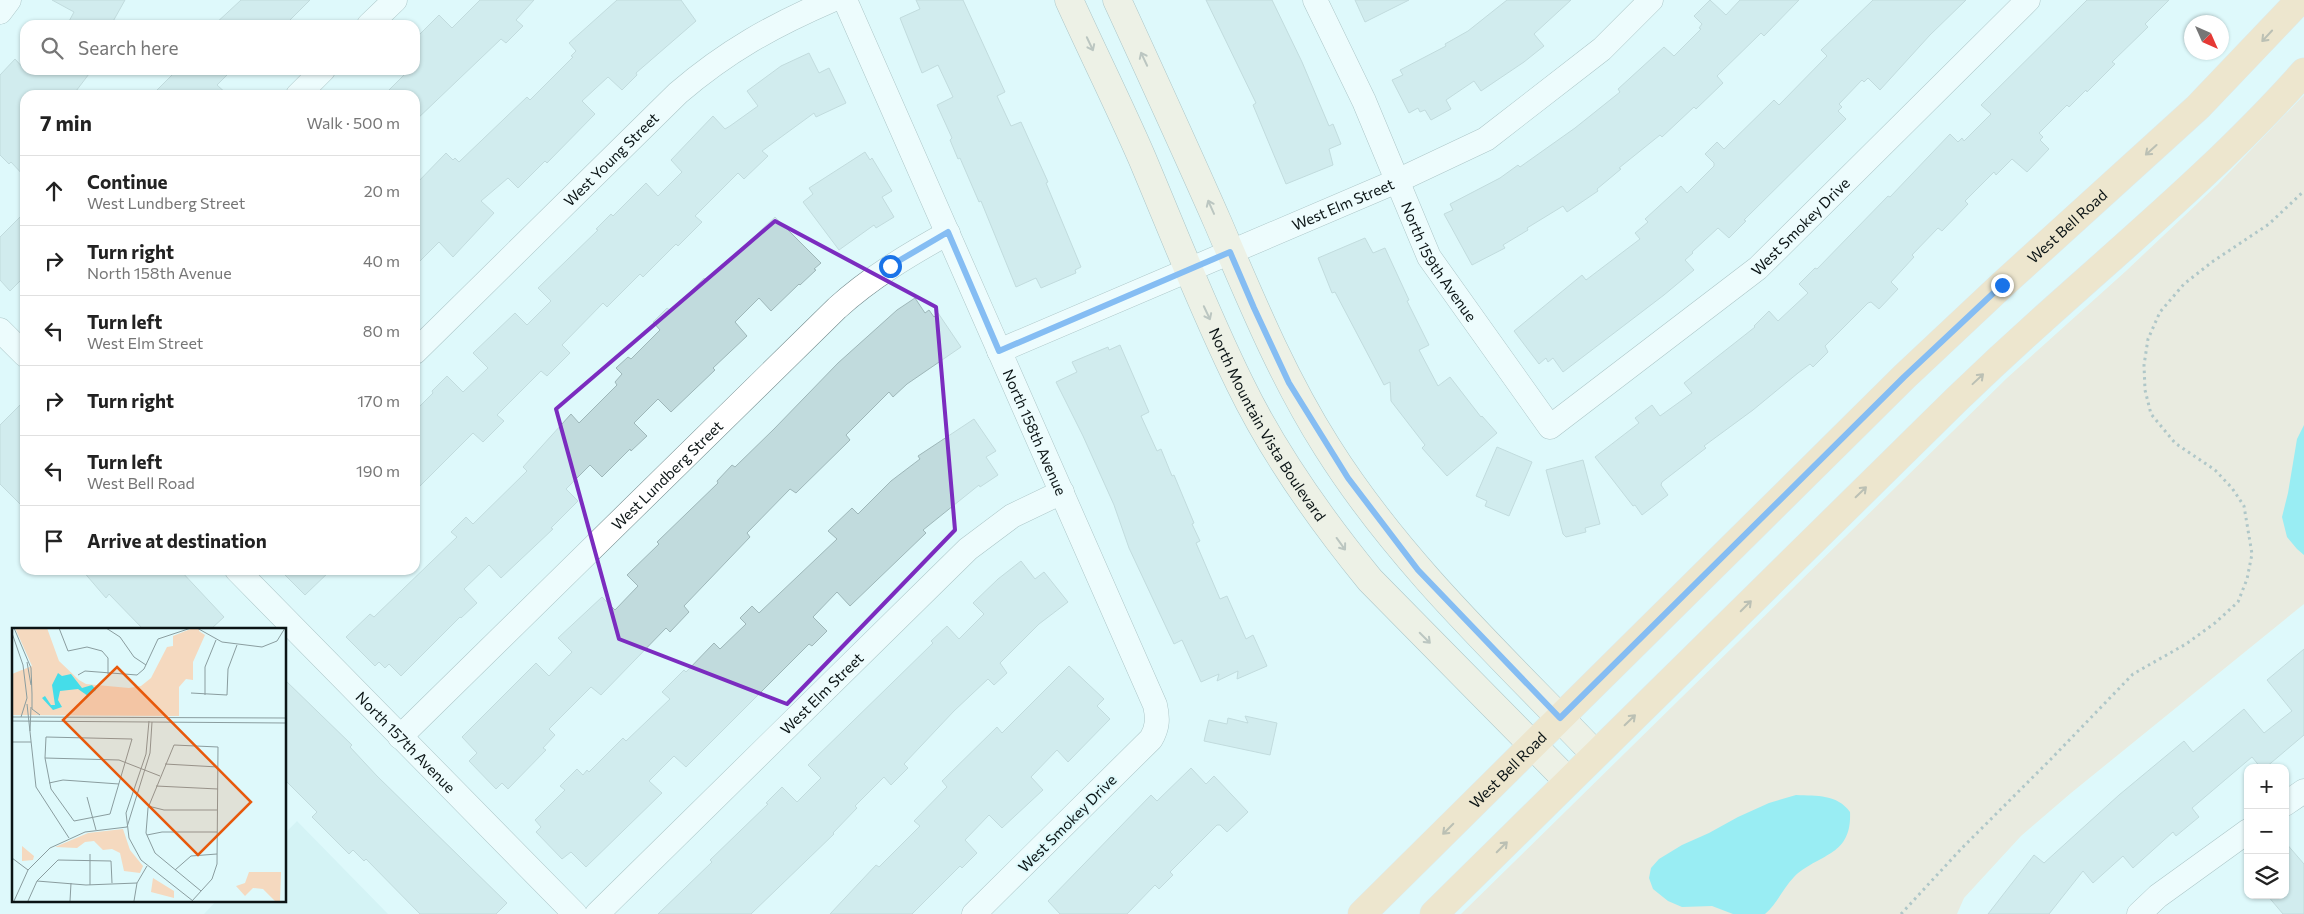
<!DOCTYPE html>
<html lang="en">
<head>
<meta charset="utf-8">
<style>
  :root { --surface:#fff; --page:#f6f6f6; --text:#222; --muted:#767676; --line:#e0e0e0 }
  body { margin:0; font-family:Commissioner,sans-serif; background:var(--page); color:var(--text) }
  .controls { position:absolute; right:15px; bottom:15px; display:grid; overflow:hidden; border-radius:10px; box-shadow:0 1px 4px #0004 }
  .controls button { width:45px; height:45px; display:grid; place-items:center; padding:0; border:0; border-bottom:1px solid var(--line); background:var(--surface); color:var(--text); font:25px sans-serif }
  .compass { position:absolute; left:2184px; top:15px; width:45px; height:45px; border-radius:50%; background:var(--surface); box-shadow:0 1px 4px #0004; rotate:135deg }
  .stop { position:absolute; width:15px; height:15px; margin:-11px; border:4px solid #1a73e8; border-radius:50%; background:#fff }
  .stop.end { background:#1a73e8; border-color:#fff; box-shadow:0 1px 5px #0008 }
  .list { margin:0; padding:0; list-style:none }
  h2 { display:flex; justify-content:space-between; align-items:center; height:65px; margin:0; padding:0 20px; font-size:21px }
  h2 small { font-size:16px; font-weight:400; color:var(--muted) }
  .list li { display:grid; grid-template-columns:32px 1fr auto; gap:15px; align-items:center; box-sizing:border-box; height:70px; padding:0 20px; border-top:1px solid var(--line) }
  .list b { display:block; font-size:19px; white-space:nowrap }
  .list p { margin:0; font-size:16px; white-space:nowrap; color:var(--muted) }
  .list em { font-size:16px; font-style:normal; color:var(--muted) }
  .icon { flex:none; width:28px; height:28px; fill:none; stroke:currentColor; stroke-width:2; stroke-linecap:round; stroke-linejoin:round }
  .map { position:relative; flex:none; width:2304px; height:914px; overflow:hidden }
  .search { position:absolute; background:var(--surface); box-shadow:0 1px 4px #0004; left:20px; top:20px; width:400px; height:55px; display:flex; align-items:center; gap:12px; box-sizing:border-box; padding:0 18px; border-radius:15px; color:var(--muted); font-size:19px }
  .panel { position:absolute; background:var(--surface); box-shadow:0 1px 4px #0004; left:20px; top:90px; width:400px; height:485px; border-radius:15px }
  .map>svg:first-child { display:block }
</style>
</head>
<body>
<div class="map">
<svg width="2304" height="914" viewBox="0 0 2304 914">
  <rect width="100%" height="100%" fill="#def9fb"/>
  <path fill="#c8ebee" d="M297 821 388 914H204L217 900H285V833Z"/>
  <path fill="#f5d9bf" d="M2304 95V604L2071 793 2021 836 1964 898 1957 914H1461L2007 378 2126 271 2218 184Z"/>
  <g fill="#45dde9">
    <path d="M2304 425V555L2297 549 2287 537 2282 517 2288 493 2297 439Z"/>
    <path d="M1796 795C1817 796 1837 794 1850 812 1852 857 1819 853 1794 877 1783 888 1777 904 1765 914H1733L1712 906 1682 907 1668 901 1653 889 1649 878 1651 868 1659 859 1682 845 1709 833 1738 817 1769 803Z"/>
  </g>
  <g fill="#c1dbdd" stroke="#9eb7b9">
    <path d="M52 0H125L111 25H67L74 12Z"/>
    <path d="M241 0H310L285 25H214Z"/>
    <path d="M480 0H534L516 20 523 26 506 43 501 39 415 121V95H384L409 70H415V39L439 15 452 28Z"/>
    <path d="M617 0H681L696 21 636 73 637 75 622 90 608 77 582 101 595 114 547 163 545 161 518 188 508 178 481 201 494 213 453 257 439 242 415 266V185L446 153 453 160 455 158 459 162 527 97 530 100 573 57 571 56 576 51 569 43Z"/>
    <path d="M916 0H963L1005 92 997 96 1011 126 1021 122 1048 182 1046 183 1081 267 1075 270 1076 273 1041 288 1036 278 1016 287 981 201 979 202 960 158 958 159 950 140 952 138 937 105 953 97 938 65 922 73 900 18 920 9Z"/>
    <path d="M1206 0H1272L1302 62 1329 126 1333 124 1341 144 1329 149 1333 165 1286 184 1253 105 1256 103Z"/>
    <path d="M1355 0H1409L1365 22Z"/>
    <path d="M1507 0H1571L1534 34 1544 46 1524 62 1481 91 1474 81 1446 100 1451 109 1431 120 1425 110 1420 112 1418 108 1409 113 1392 80 1403 75 1400 70 1446 46 1445 44 1468 31Z"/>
    <path d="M1710 0 1726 15 1740 0H1799L1764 36 1761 33 1717 76 1723 83 1696 109 1694 107 1662 137 1660 135 1619 168 1621 169 1597 189 1598 191 1567 212 1563 206 1527 228 1528 230 1503 245 1505 248 1472 265 1444 214 1453 210 1450 204 1500 178 1518 165 1520 167 1575 128 1620 92 1618 89 1664 47 1674 56 1701 29 1699 28 1702 24 1694 16Z"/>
    <path d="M1873 0H1966L1930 35 1880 90 1868 78 1864 82 1862 80 1839 104 1842 107 1838 111 1846 119 1744 220 1746 221 1729 238 1718 228 1692 252 1693 253 1685 260 1694 270 1664 295 1563 372 1553 358 1548 362 1546 358 1539 364 1514 331 1582 275 1586 280 1640 239 1635 233 1648 222 1645 219 1681 186 1687 193 1714 166V163L1705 154 1717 142 1724 149 1774 100 1779 105 1827 56 1821 50Z"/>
    <path d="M2087 0H2169L2145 24 2148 27 2112 62 2115 64 2087 92 2086 90 2069 107 2067 105 2039 133 2043 137 2040 140 2049 149 2027 172 2012 159 1996 175 1994 172 1965 201 1968 204 1942 231 1938 228 1912 255 1914 257 1891 282 1898 289 1879 309 1871 302 1868 303 1825 346 1828 352 1813 367 1810 364 1798 373 1753 410 1704 446 1706 448 1662 482 1661 485 1668 495 1642 515 1635 505 1633 506 1595 457 1639 423 1635 418 1652 405 1660 416 1692 393 1684 383 1755 327 1754 326 1769 311 1778 321 1808 293 1799 284 1815 268 1817 269 1888 196 1890 197 1950 134 1958 142 1962 138 1964 141 1991 114 1981 105Z"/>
    <path d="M809 53 819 73 829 68 846 103 816 117 814 113 762 151 768 156 744 179 738 173 695 216 702 222 678 246 676 244 643 277 640 274 607 307 603 303 562 345 570 353 547 376 541 371 497 415 504 421 483 442 473 433 415 491V411L433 393 432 391 447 376 463 392 488 368 473 353 515 313 527 325 551 301 538 288 598 230 596 229 611 214 613 216 646 183 658 196 682 172 671 160 713 116 725 129 730 126 758 106 747 91 781 66Z"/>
    <path d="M15 59 25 70H92L73 95H25V177L11 162 9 164 0 155V75Z"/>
    <path d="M177 70H232L217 85 228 95H152Z"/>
    <path d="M865 152 870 160 872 158 892 191 882 197 894 217 876 228 874 225 839 250 803 202 813 194 809 188Z"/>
    <path d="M25 212V276L10 291 0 280V237Z"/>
    <path d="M775 217 821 263 814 269 816 270 800 285 799 284 771 311 759 298 735 322 747 336 713 368 715 370 671 412 658 399 634 423 647 436 631 451 630 449 602 477 590 465 566 489 578 501 551 528 553 529 501 578 489 565 464 589 477 603 461 618 460 617 401 676 389 664 385 668 379 662 375 666 346 637 370 614 374 617 457 537 451 532 466 517 473 524 527 471 523 467 571 414 579 423 617 385 615 382 622 374 616 368 628 357 631 359 660 330 653 322 667 308 671 311 704 278 707 281Z"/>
    <path d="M1365 238 1373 253 1385 248 1409 300 1407 301 1429 345 1419 350 1438 386 1450 377 1481 417 1482 416 1497 433 1447 476 1422 448 1425 445 1391 401 1390 382 1384 385 1335 292 1332 293 1318 258Z"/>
    <path d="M915 298 925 313 929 310 934 317 938 313 961 347 907 384 893 397 889 392 846 435 850 440 796 493 790 489 747 533 750 537 684 606 689 612 670 632 666 628 601 695 591 687 549 729 555 735 543 748 546 750 508 789 502 783 496 789 469 761 477 753 462 737 536 663 549 676 572 652 558 638 602 597 615 610 638 586 627 575 659 544 657 542 718 483 717 481 732 465 735 467 774 429 838 363 897 310Z"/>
    <path d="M1120 345 1149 412 1141 416 1157 451 1161 449 1172 476 1174 475 1194 523 1192 524 1200 541 1196 543 1220 599 1227 596 1246 639 1253 635 1267 666 1237 679 1238 671 1217 681 1219 674 1201 682 1182 640 1174 644 1129 548 1114 505 1083 436 1056 382 1077 372 1072 362 1108 347 1109 350Z"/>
    <path d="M25 400V509L0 484V425Z"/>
    <path d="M974 419 996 451 986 457 998 475 980 487 979 485 923 530 926 533 850 606 837 592 813 617 827 631 812 646 809 644 686 767 674 756 649 781 662 793 586 867 571 852 562 859 536 832 541 827 535 820 565 790 560 786 577 769 583 775 587 770 589 772 623 738 626 741 670 699 662 692 684 670 686 672 714 643 720 649 746 624 740 618 752 606 759 613 837 539 828 531 852 508 858 514 891 481 920 459 918 456Z"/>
    <path d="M1497 447 1532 462 1509 516 1485 506 1487 501 1476 496Z"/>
    <path d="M1583 460 1600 524 1585 528 1586 532 1566 537 1563 534 1546 470Z"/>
    <path d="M1021 561 1035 579 1044 572 1068 602 1039 624 1000 663 1007 673 994 685 988 679 954 711 904 764 908 768 891 785 884 777 855 806 857 808 833 833 834 834 751 914H658L712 862 710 860 768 804 766 803 782 787 797 802 821 778 808 765 933 643 931 641 947 626 959 639 984 614 973 603 998 579Z"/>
    <path d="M82 570H180L224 617 211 629H143L109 594 106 598Z"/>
    <path d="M280 570H331L305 595Z"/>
    <path d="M2304 649V735L2265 768H2261L2252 757 2192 808 2199 817 2176 836 2173 832 2133 868 2123 856 2093 883 2083 871 2049 914H1988L2034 855 2044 863 2119 795 2184 741 2193 752 2244 709 2264 733 2292 711 2267 680Z"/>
    <path d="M1069 666 1104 699 1097 706 1110 719 1068 762 1057 750 1031 777 1043 790 1002 828 989 815 965 840 977 853 962 868 960 866 912 914H830L876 865 879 867 920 826 914 821 947 787 942 781 997 727 1002 733Z"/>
    <path d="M285 680 352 745 350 747 377 776 507 903 496 914H420L366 859 364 861 353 850 349 854 312 817 317 812 285 780Z"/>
    <path d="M1245 716 1277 723 1270 755 1204 741 1209 720 1227 724 1228 718 1248 723Z"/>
    <path d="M1191 768 1206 784 1214 776 1248 812 1227 832 1220 825H1217L1170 872 1173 875 1159 889 1155 885 1127 914H1060L1048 901 1151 795 1157 801Z"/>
    <path d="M2285 842 2304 864V914H2283L2267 895H2285Z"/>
  </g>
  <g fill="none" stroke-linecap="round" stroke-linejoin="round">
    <defs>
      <g id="street">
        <path id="s1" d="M845 0 1155 705C1158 718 1158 727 1151 739L974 914"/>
        <path id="s2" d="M1315 0 1364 101 1429 257 1550 427 1758 268 2028 0"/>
        <path d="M0 12 9 0"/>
        <path d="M369 25 395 0"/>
        <path d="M298 95 323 70"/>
        <path d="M0 330 25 355"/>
        <path id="s3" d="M999 351 1397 181 1486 139 1602 49 1651 0"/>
        <path id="s4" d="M415 352 678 93C727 51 772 26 832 0"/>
        <path id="s5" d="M237 570 575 914"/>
        <path id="s6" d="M400 737 837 308C870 278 908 255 948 233"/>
        <path d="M2285 804 2304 791"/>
        <path id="s7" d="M597 914 968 549 1012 516 1062 492"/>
        <path d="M2139 914 2158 896 2248 831"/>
      </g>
      <g id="secondary">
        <path id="s8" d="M1069 0C1093 53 1119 105 1142 158 1174 234 1204 311 1240 384 1274 454 1321 520 1370 580L1568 781"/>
        <path d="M1117 0C1151 74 1185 148 1218 223 1251 300 1282 376 1327 447 1400 563 1501 656 1595 754"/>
      </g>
      <g id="primary">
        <path id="s9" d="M1362 914 1904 377 2002 285 2198 107 2300 0"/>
        <path d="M1434 914 1956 400C1984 373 2013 346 2042 320 2132 239 2224 162 2304 72"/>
      </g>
    </defs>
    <use href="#street" stroke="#70888a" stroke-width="25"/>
    <use href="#secondary" stroke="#70888a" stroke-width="29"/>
    <use href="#primary" stroke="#d8d9da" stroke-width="29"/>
    <path stroke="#76898a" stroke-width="3" stroke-dasharray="2.5 4" stroke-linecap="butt" d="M1901 914 1961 849 2051 759 2133 674 2186 644 2215 623 2238 602 2247 579 2252 554 2244 506 2232 488 2215 470 2175 443 2151 414 2145 390 2144 365 2148 339 2160 312 2184 284 2212 262 2269 224 2304 191"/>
    <use href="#street" stroke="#fff" stroke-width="24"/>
    <use href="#secondary" stroke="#ffe7cc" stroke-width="28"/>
    <use href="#primary" stroke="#fece98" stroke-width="28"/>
  </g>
  <defs><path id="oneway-shaft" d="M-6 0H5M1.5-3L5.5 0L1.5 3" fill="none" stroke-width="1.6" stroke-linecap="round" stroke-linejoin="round" transform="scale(1.25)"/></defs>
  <g stroke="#917a5d">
    <use href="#oneway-shaft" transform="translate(2267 36) rotate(133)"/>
    <use href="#oneway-shaft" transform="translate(2151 150) rotate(138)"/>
    <use href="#oneway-shaft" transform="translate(1978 379) rotate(-43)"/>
    <use href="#oneway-shaft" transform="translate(1861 492) rotate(-44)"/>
    <use href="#oneway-shaft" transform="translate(1746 606) rotate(-45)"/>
    <use href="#oneway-shaft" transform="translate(1630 720) rotate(-44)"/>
    <use href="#oneway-shaft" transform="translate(1448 829) rotate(135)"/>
    <use href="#oneway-shaft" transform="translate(1502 847) rotate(-45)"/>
  </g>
  <g stroke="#91887a">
    <use href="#oneway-shaft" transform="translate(1090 44) rotate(65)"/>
    <use href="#oneway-shaft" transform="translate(1144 59) rotate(-115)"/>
    <use href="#oneway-shaft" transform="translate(1211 207) rotate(-114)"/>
    <use href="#oneway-shaft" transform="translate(1207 313) rotate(65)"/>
    <use href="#oneway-shaft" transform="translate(1341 544) rotate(54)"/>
    <use href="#oneway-shaft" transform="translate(1425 638) rotate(45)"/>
  </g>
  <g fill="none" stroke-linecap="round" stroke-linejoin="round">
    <path stroke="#1a73e8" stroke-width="6" d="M890 266 948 232 999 351 1230 252 1254 308 1289 383 1348 478 1418 570 1560 718 1904 377 2002 285"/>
  </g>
  <path d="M0 0H2304V914H0ZM775 221 936 307 955 530 787 704 619 639 556 409Z" fill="#def9fb" fill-opacity=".55" fill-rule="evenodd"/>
  <path fill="none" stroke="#7b2cbf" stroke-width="4" stroke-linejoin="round" d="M775 221 936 307 955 530 787 704 619 639 556 409Z"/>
  <g text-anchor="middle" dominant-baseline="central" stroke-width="4" stroke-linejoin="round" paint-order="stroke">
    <g font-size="15" fill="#0b1415" stroke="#def9fb">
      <text stroke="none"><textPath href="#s4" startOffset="275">West Young Street</textPath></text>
      <text stroke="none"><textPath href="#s3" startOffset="374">West Elm Street</textPath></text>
      <text stroke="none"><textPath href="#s2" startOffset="811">West Smokey Drive</textPath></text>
      <text stroke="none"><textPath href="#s9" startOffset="985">West Bell Road</textPath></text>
      <text stroke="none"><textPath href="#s2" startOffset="290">North 159th Avenue</textPath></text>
      <text stroke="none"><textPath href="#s8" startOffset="469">North Mountain Vista Boulevard</textPath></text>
      <text stroke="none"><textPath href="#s1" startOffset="472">North 158th Avenue</textPath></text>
      <text stroke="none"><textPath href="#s6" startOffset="374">West Lundberg Street</textPath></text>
      <text stroke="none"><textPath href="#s7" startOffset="315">West Elm Street</textPath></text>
      <text stroke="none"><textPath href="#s5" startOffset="241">North 157th Avenue</textPath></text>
      <text stroke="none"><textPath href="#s9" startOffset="205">West Bell Road</textPath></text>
      <text transform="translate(1067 823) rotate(-45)">West Smokey Drive</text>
    </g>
  </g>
  <g transform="translate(12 628)">
    <rect width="274" height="274" fill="#def9fb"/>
    <path d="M3 0H35L47 33 67 52 74 56 117 60 129 58 139 50 155 19 161 18V8L181 0H188L187 3 193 7 181 34V52L174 51 167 59V88L0 87V46L20 38ZM111 201 118 222 131 238 128 245 112 243 108 225 100 221 91 222 82 213 73 214 65 220 43 219 76 205ZM10 218 22 228 21 232 10 233ZM237 244H269L268 273H263L251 261 241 260 233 268 224 258 233 255ZM141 250 162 263V270L139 264Z" fill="#f5d9bf"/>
    <path d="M46 45 50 48 59 46 70 60 80 57 84 62 76 68 66 61 48 63 46 72 50 79 41 82 30 70 33 68 39 77H43L40 57Z" fill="#45dde9"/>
    <path fill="none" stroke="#8a9d9f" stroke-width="1" d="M2 0 19 40 20 66M47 0 56 23 75 19 90 23 96 30V46M94 0 108 9 122 29 134 37M185 0 210 14 250 19 265 13 273 0M0 5 11 37 15 70M15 34 19 57M66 47 73 43 125 47 132 41 146 11 179 0M179 65 215 67 216 41 225 17M20 66V81L28 87M193 67V39L204 12M15 76 24 159 57 210M0 89 274 90M9 89 15 70M0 93 274 95M137 93 134 126 114 185 117 210 129 232 181 273M18 103 19 79M34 109 120 111 98 186 62 193 39 161 33 130ZM0 114H19M33 130 107 132 148 148M153 136 206 139M37 155 51 152 107 156M144 158 206 161M75 169 84 202M136 178 152 182H205M115 199 138 125 140 94M135 207 150 204H205M0 230 16 242M163 242 179 228 205 226M25 253 74 257 125 255M78 257V226M2 273 16 242 38 220 73 204 115 199M16 273 25 253 46 232 99 233 100 255M58 273 59 255M122 273 125 255 135 238M180 273 200 251 205 236 206 119 162 117 136 180 134 205 143 225 189 263"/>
    <path fill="#e8590c" fill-opacity="0.15" stroke="#e8590c" stroke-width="2.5" d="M105 39 239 174 186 227 51 92Z"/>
    <rect width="274" height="274" fill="none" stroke="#0b1415" stroke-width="2.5"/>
  </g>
</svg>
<div class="controls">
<button>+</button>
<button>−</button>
<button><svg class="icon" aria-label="layers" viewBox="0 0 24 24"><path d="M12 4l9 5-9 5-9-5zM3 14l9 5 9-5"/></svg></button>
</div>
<svg class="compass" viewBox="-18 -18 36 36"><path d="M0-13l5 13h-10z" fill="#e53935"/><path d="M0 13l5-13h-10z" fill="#767676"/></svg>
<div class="stop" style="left:890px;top:266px"></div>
<div class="stop end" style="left:2002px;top:285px"></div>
<div class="search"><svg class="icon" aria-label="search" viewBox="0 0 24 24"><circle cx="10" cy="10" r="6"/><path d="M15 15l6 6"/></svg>Search here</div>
<section class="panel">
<h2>7 min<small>Walk · 500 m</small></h2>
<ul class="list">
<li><svg class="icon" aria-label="ahead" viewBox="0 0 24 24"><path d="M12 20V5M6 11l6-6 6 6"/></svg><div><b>Continue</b><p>West Lundberg Street</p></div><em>20 m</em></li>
<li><svg class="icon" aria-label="right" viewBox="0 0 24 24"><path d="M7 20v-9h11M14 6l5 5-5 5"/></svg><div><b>Turn right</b><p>North 158th Avenue</p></div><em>40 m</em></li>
<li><svg class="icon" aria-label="left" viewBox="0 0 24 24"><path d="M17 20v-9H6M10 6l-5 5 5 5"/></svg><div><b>Turn left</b><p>West Elm Street</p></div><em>80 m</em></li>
<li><svg class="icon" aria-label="right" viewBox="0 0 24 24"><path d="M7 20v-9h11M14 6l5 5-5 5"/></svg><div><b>Turn right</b></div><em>170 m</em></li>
<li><svg class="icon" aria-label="left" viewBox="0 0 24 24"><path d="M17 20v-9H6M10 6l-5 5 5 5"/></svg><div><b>Turn left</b><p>West Bell Road</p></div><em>190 m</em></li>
<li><svg class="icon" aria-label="arrive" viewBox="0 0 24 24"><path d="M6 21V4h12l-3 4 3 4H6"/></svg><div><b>Arrive at destination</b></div></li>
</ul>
</section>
</div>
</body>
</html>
